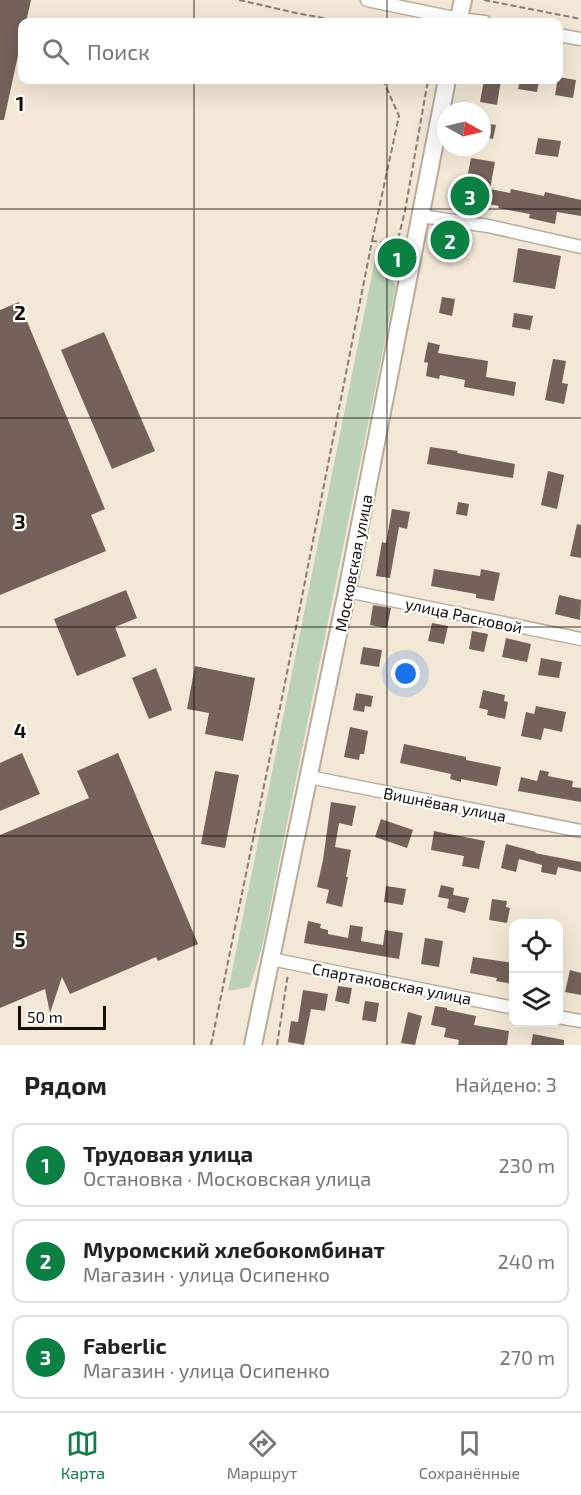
<!DOCTYPE html>
<html lang="ru">
<head>
<meta charset="utf-8">
<style>
  :root { --surface:#fff; --page:#f2f2f2; --text:#222; --muted:#767676; --line:#e0e0e0; --accent:#0b8043 }
  body { margin:0; font-family:"Exo 2",sans-serif; background:var(--page); color:var(--text) }
  .controls { position:absolute; right:18px; bottom:18px; display:grid; overflow:hidden; border-radius:12px; box-shadow:0 6px 24px #0002 }
  .controls button { width:54px; height:54px; display:grid; place-items:center; padding:0; border:0; border-bottom:2px solid var(--line); background:var(--surface); color:var(--text); font:30px sans-serif }
  .compass { position:absolute; left:437px; top:102px; width:54px; height:54px; border-radius:50%; background:var(--surface); box-shadow:0 6px 24px #0002; rotate:98deg }
  .scale { position:absolute; left:18px; bottom:15px; width:88px; box-sizing:border-box; padding-left:6px; border:3px solid #130f09; border-top:0; font-size:16px; line-height:21px; white-space:nowrap; color:#130f09; -webkit-text-stroke:4px #fff; paint-order:stroke }
  .you { position:absolute; left:406px; top:674px; width:21px; height:21px; margin:-15px; border:4px solid #fff; border-radius:50%; background:#1a73e8; box-shadow:0 0 0 9px #1a73e833 }
  .badge { display:grid; place-items:center; width:39px; height:39px; border-radius:50%; background:var(--accent); color:#fff; font-size:20px; font-weight:700 }
  .pin { position:absolute; translate:-50% -50%; border:3px solid #fff; box-shadow:0 2px 6px #0006 }
  .list { margin:0; padding:0; list-style:none }
  h2 { display:flex; justify-content:space-between; align-items:center; height:78px; margin:0; padding:0 24px; font-size:26px }
  h2 small { font-size:20px; font-weight:400; color:var(--muted) }
  .list li { display:grid; grid-template-columns:39px 1fr auto; gap:18px; align-items:center; box-sizing:border-box; height:84px; margin:0 12px 12px; padding:0 12px; border:2px solid var(--line); border-radius:12px }
  .list b { display:block; font-size:22px; white-space:nowrap }
  .list p { margin:0; font-size:20px; white-space:nowrap; color:var(--muted) }
  .list em { font-size:20px; font-style:normal; color:var(--muted) }
  .icon { flex:none; width:33px; height:33px; fill:none; stroke:currentColor; stroke-width:2; stroke-linecap:round; stroke-linejoin:round }
  .map { position:relative; flex:none; width:581px; height:1045px; overflow:hidden }
  .search { position:absolute; background:var(--surface); box-shadow:0 6px 24px #0002; left:18px; right:18px; top:18px; height:66px; display:flex; align-items:center; gap:15px; box-sizing:border-box; padding:0 21px; border-radius:12px; color:var(--muted); font-size:22px }
  .sheet { height:366px; background:var(--surface) }
  nav { display:flex; justify-content:space-around; align-items:center; box-sizing:border-box; height:84px; border-top:2px solid var(--line); background:var(--surface); font-size:16px; color:var(--muted) }
  nav a { display:grid; justify-items:center; gap:3px }
  nav .on { color:var(--accent) }
  .map>svg:first-child { display:block }
</style>
</head>
<body>
<div class="map">
<svg width="581" height="1045" viewBox="0 0 581 1045">
  <rect width="100%" height="100%" fill="#f3e8d6"/>
  <path fill="#bcd2b8" d="M378 245 392 247 388 275 396 286 262 947 250 987 228 991Z"/>
  <g fill="#73615a">
    <path d="M0 0H31L26 22H22V37L4 120H0Z"/>
    <path d="M558 77 576 80 573 98 555 95Z"/>
    <path d="M484 80H501L497 105 480 102Z"/>
    <path d="M520 80H539L537 92 518 89Z"/>
    <path d="M482 123 496 125 493 139 482 137Z"/>
    <path d="M538 138 561 141 558 157 535 154Z"/>
    <path d="M471 158 495 162 490 189 510 193 511 189 544 196 545 192 581 200V216L557 212 555 224 529 218 530 214 498 208 499 206 463 199Z"/>
    <path d="M518 248 561 256 555 289 513 282Z"/>
    <path d="M442 297 455 299 452 316 439 313Z"/>
    <path d="M19 302 105 509 91 515 106 551 0 595V310Z"/>
    <path d="M514 313 533 316 530 330 512 327Z"/>
    <path d="M104 332 155 451 112 469 61 350Z"/>
    <path d="M428 342 440 345 438 353 488 361 486 377 516 382 514 396 464 387 465 380 440 375 439 379 426 376 428 363 424 362Z"/>
    <path d="M553 359 566 361 562 383 568 384 564 404 545 400Z"/>
    <path d="M430 447 458 451 457 453 515 464 513 478 427 464Z"/>
    <path d="M548 471 564 475 557 509 541 505Z"/>
    <path d="M458 502 469 504 467 516 456 514Z"/>
    <path d="M392 509 410 512 407 529 399 527 390 578 376 576 382 542 386 543Z"/>
    <path d="M577 524 581 525V558L570 556Z"/>
    <path d="M434 569 480 576 481 569 500 573 494 601 476 598V594L431 586Z"/>
    <path d="M126 590 137 618 115 627 126 656 77 676 54 619Z"/>
    <path d="M559 595 581 600 580 620 555 614Z"/>
    <path d="M373 605 391 608 387 628 370 625Z"/>
    <path d="M432 623 448 626 444 644 428 641Z"/>
    <path d="M472 631 488 634 484 652 469 649Z"/>
    <path d="M506 638 531 644 527 662 502 657Z"/>
    <path d="M363 647 382 650 379 667 360 664Z"/>
    <path d="M541 658 562 662 559 678 538 675Z"/>
    <path d="M195 666 255 678 243 741 205 734 209 713 187 709Z"/>
    <path d="M156 668 172 710 149 719 132 678Z"/>
    <path d="M483 690 505 695 504 701 508 702 505 719 487 715 488 710 479 708Z"/>
    <path d="M356 693 373 696 371 707 365 706 364 712 353 710Z"/>
    <path d="M536 706 566 712 562 732 544 728 541 740 521 736 526 712 534 714Z"/>
    <path d="M350 727 368 731 364 754H360L359 760 344 757Z"/>
    <path d="M404 744 466 757V760L501 767 497 786 461 779V782L450 779 451 774 400 763Z"/>
    <path d="M22 753 40 794 0 811V763Z"/>
    <path d="M118 753 198 944 158 961 156 957 70 994 62 977 50 1013 45 989 0 1008V835L89 798 77 771Z"/>
    <path d="M540 770 549 772 548 776 573 781 572 787 581 788V802L518 791 521 777 537 781Z"/>
    <path d="M215 771 239 775 225 848 201 844Z"/>
    <path d="M331 802 356 806 352 826 339 823 335 847 351 850 346 877H348L342 907 326 903 329 890 317 887 323 860Z"/>
    <path d="M381 819 413 830 407 848 375 837Z"/>
    <path d="M434 831 485 841 479 869 462 866 464 856 431 850Z"/>
    <path d="M506 844 536 852 535 853 581 862V872L558 867 556 875 541 872 542 865 519 859 516 872 501 868Z"/>
    <path d="M441 885 454 888 453 895 469 898 465 913 447 908 449 899 438 897Z"/>
    <path d="M386 886 406 889 403 905 384 902Z"/>
    <path d="M492 899 507 901 506 907 510 908 507 923 489 920Z"/>
    <path d="M308 921 321 924 320 928 328 930V934L348 938 350 925 363 927 361 941 383 945 385 930 403 933 399 959 304 943Z"/>
    <path d="M425 938 443 941 439 967 421 964Z"/>
    <path d="M473 957 513 963V984L496 981 497 978 470 973Z"/>
    <path d="M570 970 581 973V995L565 992Z"/>
    <path d="M338 986 352 988 349 1004 335 1001Z"/>
    <path d="M303 990 328 994 325 1011 311 1009 304 1045 288 1042 291 1021 298 1022Z"/>
    <path d="M365 1001 379 1003 376 1022 362 1020Z"/>
    <path d="M435 1006 447 1008V1010L476 1016 474 1025 509 1031 507 1045H458L459 1040 444 1037 446 1028 431 1025Z"/>
    <path d="M408 1012 422 1016 415 1045 401 1043Z"/>
    <path d="M533 1034 564 1040V1045H531Z"/>
  </g>
  <g fill="none" stroke-linecap="round" stroke-linejoin="round">
    <defs>
      <g id="street">
        <path d="M367 0 459 19 485 22"/>
        <path d="M558 35 581 39"/>
        <path d="M421 216 488 226 581 247"/>
        <path d="M347 591 581 639"/>
        <path d="M309 777 581 831"/>
        <path d="M271 959 514 1008"/>
        <path d="M558 1017 581 1021"/>
      </g>
      <g id="secondary">
        <path d="M458 22 463 0"/>
        <path d="M253 1045 347 591 447 80"/>
      </g>
    </defs>
    <use href="#street" stroke="#b8ad9c" stroke-width="15"/>
    <use href="#secondary" stroke="#b8ad9c" stroke-width="20"/>
    <g stroke="#877f73" stroke-width="2" stroke-dasharray="6 3" stroke-linecap="butt">
      <path d="M239 0 296 13 345 22"/>
      <path d="M484 0 581 19"/>
      <path d="M372 241 399 116 383 80"/>
      <path d="M394 256 405 211 428 80"/>
      <path d="M211 1045 285 683 372 241 397 244"/>
      <path d="M277 1045 288 974"/>
    </g>
    <use href="#street" stroke="#fff" stroke-width="12"/>
    <use href="#secondary" stroke="#fff" stroke-width="16"/>
  </g>
  <path fill="none" stroke="#130f09" stroke-width="1.5" stroke-opacity="0.55" d="M194 0V22M387 0V22M194 80V1045M387 80V1045M0 209H581M0 418H581M0 627H581M0 836H581"/>
  <g text-anchor="middle" dominant-baseline="central" stroke-width="4.5" stroke-linejoin="round" paint-order="stroke">
    <g font-size="16" fill="#130f09" stroke="#fff">
      <text transform="translate(353 563) rotate(-79)">Московская улица</text>
      <text transform="translate(464 615) rotate(12)">улица Расковой</text>
      <text transform="translate(445 804) rotate(11)">Вишнёвая улица</text>
      <text transform="translate(392 983) rotate(11)">Спартаковская улица</text>
    </g>
  </g>
  <g font-size="20" text-anchor="middle" font-weight="bold" fill="#130f09" stroke="#fff" stroke-width="4.5" stroke-linejoin="round" paint-order="stroke">
    <text x="20" y="111">1</text>
    <text x="20" y="320">2</text>
    <text x="20" y="529">3</text>
    <text x="20" y="738">4</text>
    <text x="20" y="947">5</text>
  </g>
</svg>
<div class="controls">
<button><svg class="icon" aria-label="locate" viewBox="0 0 24 24"><circle cx="12" cy="12" r="6"/><path d="M12 2v4M12 18v4M2 12h4M18 12h4"/></svg></button>
<button><svg class="icon" aria-label="layers" viewBox="0 0 24 24"><path d="M12 4l9 5-9 5-9-5zM3 14l9 5 9-5"/></svg></button>
</div>
<svg class="compass" viewBox="-18 -18 36 36"><path d="M0-13l5 13h-10z" fill="#e53935"/><path d="M0 13l5-13h-10z" fill="#767676"/></svg>
<div class="scale">50 m</div>
<div class="you"></div>
<div class="pin badge" style="left:397px;top:258px">1</div>
<div class="pin badge" style="left:450px;top:240px">2</div>
<div class="pin badge" style="left:470px;top:196px">3</div>
<div class="search"><svg class="icon" aria-label="search" viewBox="0 0 24 24"><circle cx="10" cy="10" r="6"/><path d="M15 15l6 6"/></svg>Поиск</div>
</div>
<section class="sheet">
<h2>Рядом<small>Найдено: 3</small></h2>
<ul class="list">
<li><span class="badge">1</span><div><b>Трудовая улица</b><p>Остановка · Московская улица</p></div><em>230 m</em></li>
<li><span class="badge">2</span><div><b>Муромский хлебокомбинат</b><p>Магазин · улица Осипенко</p></div><em>240 m</em></li>
<li><span class="badge">3</span><div><b>Faberlic</b><p>Магазин · улица Осипенко</p></div><em>270 m</em></li>
</ul>
</section>
<nav>
<a class="on"><svg class="icon" aria-label="map" viewBox="0 0 24 24"><path d="M3 6l6-2 6 2 6-2v14l-6 2-6-2-6 2zM9 4v14M15 6v14"/></svg>Карта</a>
<a><svg class="icon" aria-label="directions" viewBox="0 0 24 24"><path d="M12 3l9 9-9 9-9-9zM9 14v-3h6M13 9l2 2-2 2"/></svg>Маршрут</a>
<a><svg class="icon" aria-label="saved" viewBox="0 0 24 24"><path d="M7 4h10v16l-5-4-5 4z"/></svg>Сохранённые</a>
</nav>
</body>
</html>
